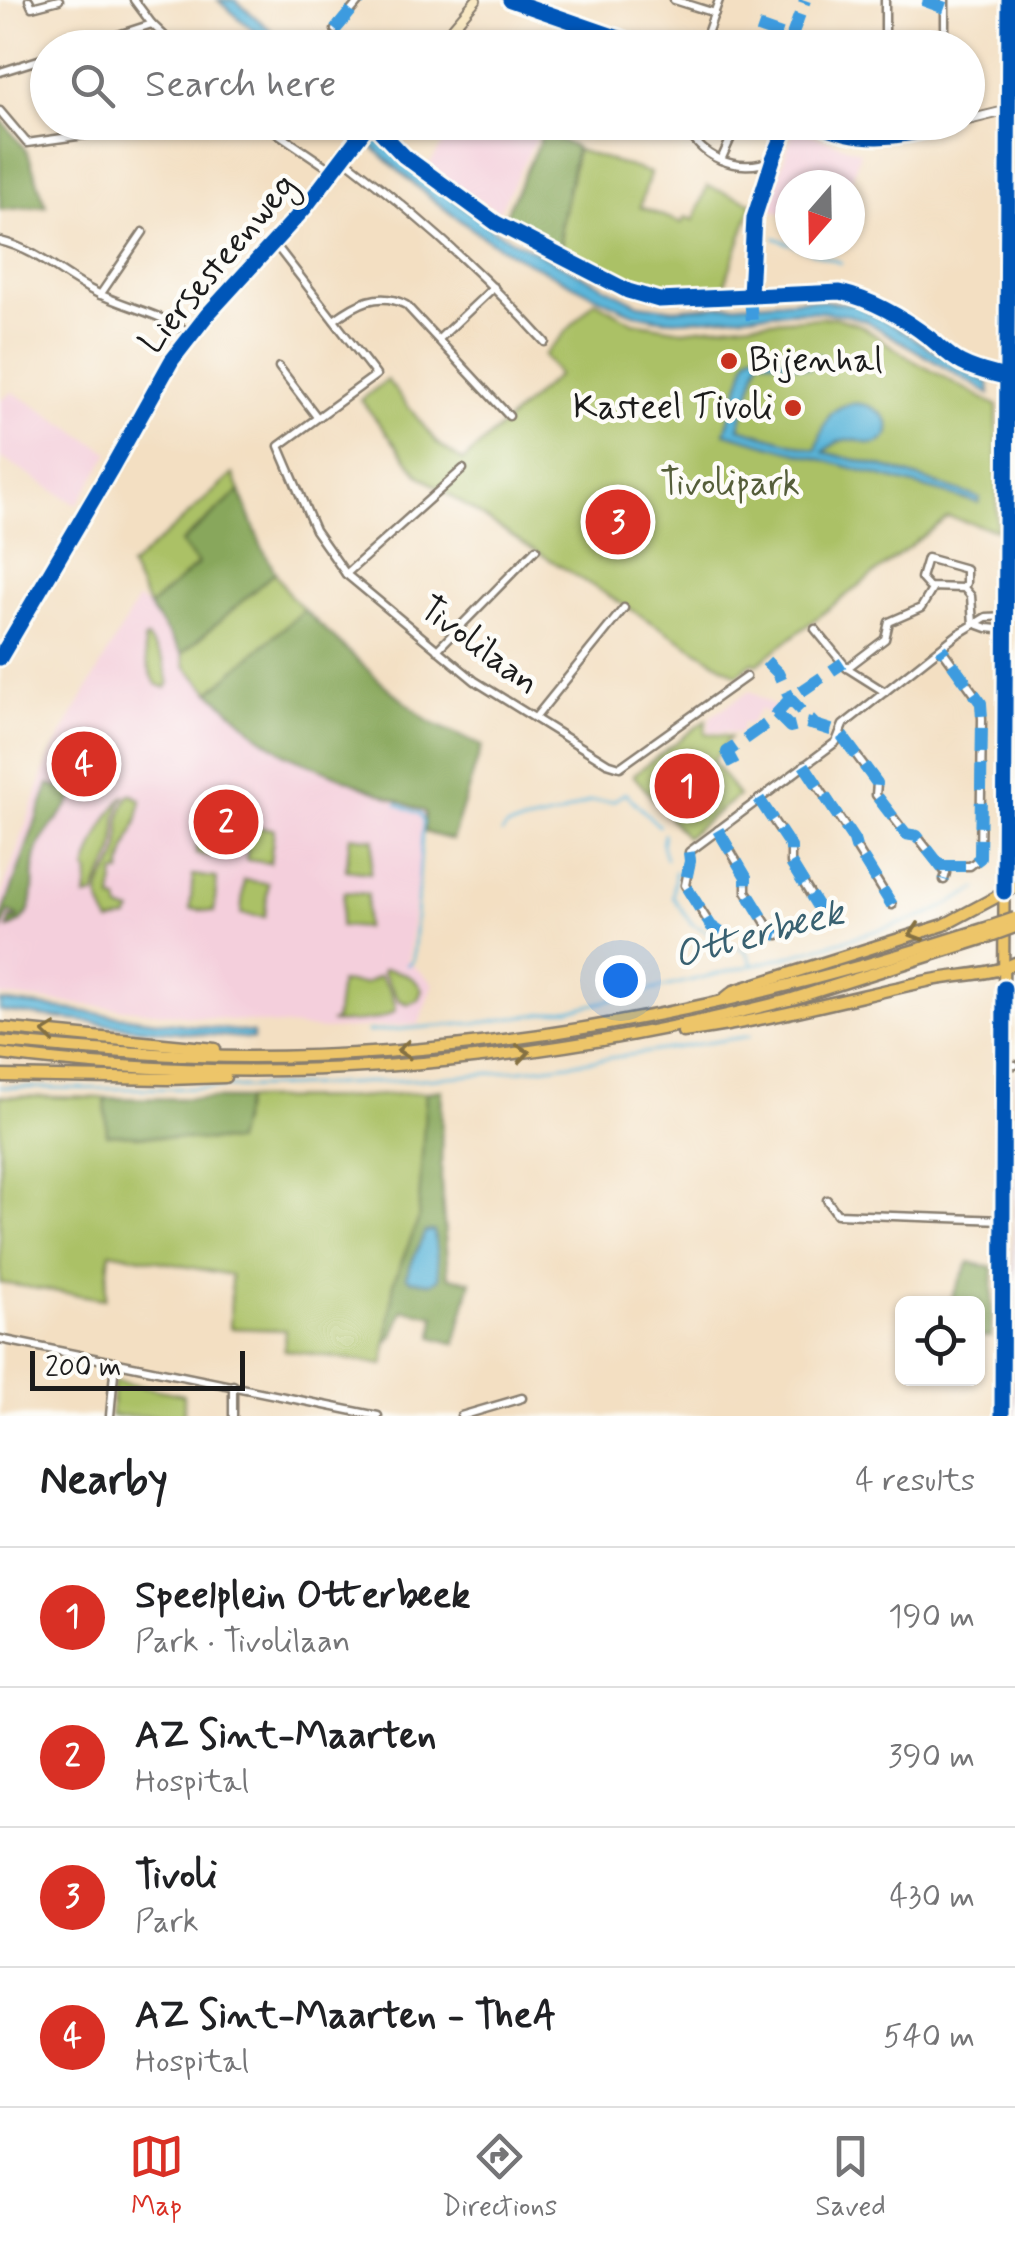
<!DOCTYPE html>
<html lang="en">
<head>
<meta charset="utf-8">
<style>
  :root { --surface:#fff; --page:#f2f2f2; --text:#202124; --muted:#757577; --line:#e0e0e0; --accent:#d93025 }
  body { margin:0; font-family:Mynerve,sans-serif; background:var(--page); color:var(--text) }
  .controls { position:absolute; right:30px; bottom:30px; display:grid; overflow:hidden; border-radius:15px; box-shadow:0 2px 8px #0004 }
  .controls button { width:90px; height:90px; display:grid; place-items:center; padding:0; border:0; border-bottom:2px solid var(--line); background:var(--surface); color:var(--text); font:50px sans-serif }
  .compass { position:absolute; left:775px; top:170px; width:90px; height:90px; border-radius:50%; background:var(--surface); box-shadow:0 2px 8px #0004; rotate:200deg }
  .scale { position:absolute; left:30px; bottom:25px; width:215px; box-sizing:border-box; padding-left:10px; border:5px solid #1c1c1c; border-top:0; font-size:28px; line-height:35px; white-space:nowrap; color:#1c1c1c; -webkit-text-stroke:8px #fdfcf7; paint-order:stroke }
  .you { position:absolute; left:620px; top:980px; width:35px; height:35px; margin:-25px; border:8px solid #fff; border-radius:50%; background:#1a73e8; box-shadow:0 0 0 15px #1a73e833 }
  .badge { display:grid; place-items:center; width:65px; height:65px; border-radius:50%; background:var(--accent); color:#fff; font-size:32px; font-weight:700 }
  .pin { position:absolute; translate:-50% -50%; border:5px solid #fff; box-shadow:0 2px 10px #0006 }
  .list { margin:0; padding:0; list-style:none }
  h2 { display:flex; justify-content:space-between; align-items:center; height:130px; margin:0; padding:0 40px; font-size:42px }
  h2 small { font-size:32px; font-weight:400; color:var(--muted) }
  .list li { display:grid; grid-template-columns:65px 1fr auto; gap:30px; align-items:center; box-sizing:border-box; height:140px; padding:0 40px; border-top:2px solid var(--line) }
  .list b { display:block; font-size:38px; white-space:nowrap }
  .list p { margin:0; font-size:32px; white-space:nowrap; color:var(--muted) }
  .list em { font-size:32px; font-style:normal; color:var(--muted) }
  .icon { flex:none; width:55px; height:55px; fill:none; stroke:currentColor; stroke-width:2; stroke-linecap:round; stroke-linejoin:round }
  .map { position:relative; flex:none; width:1015px; height:1416px; overflow:hidden }
  .search { position:absolute; background:var(--surface); box-shadow:0 2px 8px #0004; left:30px; right:30px; top:30px; height:110px; display:flex; align-items:center; gap:25px; box-sizing:border-box; padding:0 35px; border-radius:55px; color:var(--muted); font-size:38px }
  .sheet { height:690px; background:var(--surface) }
  nav { display:flex; justify-content:space-around; align-items:center; box-sizing:border-box; height:140px; border-top:2px solid var(--line); background:var(--surface); font-size:28px; color:var(--muted) }
  nav a { display:grid; justify-items:center; gap:5px }
  nav .on { color:var(--accent) }
  .map>svg:first-child { display:block }
</style>
</head>
<body>
<div class="map">
<svg width="1015" height="1416" viewBox="0 0 1015 1416">
  <rect width="100%" height="100%" fill="#fdfcf7"/>
  <filter id="ink" filterUnits="userSpaceOnUse"><feTurbulence type="fractalNoise" baseFrequency=".01" numOctaves="2"/><feDisplacementMap in="SourceGraphic" scale="20" xChannelSelector="R" yChannelSelector="G"/><feConvolveMatrix kernelMatrix="1 2 1 2 8 2 1 2 1" color-interpolation-filters="sRGB"/></filter>
  <filter id="wash" filterUnits="userSpaceOnUse"><feTurbulence type="fractalNoise" baseFrequency=".0048" numOctaves="4" result="noise"/><feDisplacementMap in="SourceGraphic" scale="40" xChannelSelector="R" yChannelSelector="G"/><feGaussianBlur stdDeviation="2.25" result="paint"/><feColorMatrix in="noise" values="0 0 0 0 0 0 0 0 0 0 0 0 0 0 0 0 0 1.4 0 .05"/><feComposite in="paint" operator="in"/></filter>
  <g filter="url(#wash)">
    <rect width="100%" height="100%" fill="#f3dfc2"/>
    <g fill="#f4cfdc">
      <path d="M538 122 543 125 499 212 425 171 449 135 437 123Z"/>
      <path d="M794 128 860 152 850 185H790V216L768 208Z"/>
      <path d="M13 392 110 453 77 505 0 457V400Z"/>
      <path d="M138 599 149 607 182 654 185 666 210 692 314 767 425 813 408 961 433 983 419 1024 325 1030 0 996V899L49 758Z"/>
      <path d="M750 691 776 707 770 715 760 709 750 724H742L741 733 709 731 710 717Z"/>
    </g>
    <path fill="#d0bdcc" d="M1015 1073V1416H1012L1013 1075Z"/>
    <g fill="#abc166" stroke="#646e41" stroke-width="2.5">
      <path d="M577 150 650 173 640 207 682 223 685 217 694 220 707 186 753 203 722 292 650 294 631 288 563 254 561 227Z"/>
      <path d="M595 301 633 322 682 330 752 322 834 317 860 325 914 361 997 406V530L948 517 757 664 753 662 737 675 523 543 419 475 361 400 387 380 438 444 463 461 558 375 544 355Z"/>
      <path d="M233 474 240 491 181 542 198 564 149 607 130 567Z"/>
      <path d="M275 572 289 594 304 610 210 692 185 666 182 654Z"/>
      <path d="M147 638 163 660 169 683 166 688 156 684C148 670 144 656 144 640Z"/>
      <path d="M706 720 705 733 730 737 713 761 738 796 686 837 633 775Z"/>
      <path d="M130 794 141 799C140 828 123 845 121 873H115L112 900 118 901 120 910 132 912 128 918 110 923C105 915 99 903 99 893 100 879 113 870 117 857 125 831 112 822 130 794Z"/>
      <path d="M125 795C109 822 121 834 112 858 106 872 97 880 95 895L86 897 89 872 86 870C93 845 106 814 125 795Z"/>
      <path d="M200 820 224 823 220 857 196 854Z"/>
      <path d="M250 826 274 829 270 863 246 860Z"/>
      <path d="M350 836 374 839 370 873 346 870Z"/>
      <path d="M193 875 217 878 214 912 190 909Z"/>
      <path d="M244 880 268 883 265 917 241 914Z"/>
      <path d="M344 892 368 894 365 928 340 926Z"/>
      <path d="M384 969C398 970 416 976 422 990L418 1000 408 1004 399 1000 382 972Z"/>
      <path d="M379 976C388 986 395 997 396 1010 383 1022 348 1023 330 1022L335 1021 340 982 364 984Z"/>
      <path d="M426 1092 418 1221 394 1281 384 1365 284 1350 285 1330 230 1328 231 1275 110 1252 105 1299 0 1283V1096L105 1098 107 1134 234 1142 246 1099 341 1098Z"/>
      <path d="M114 1381 184 1395V1416H111Z"/>
    </g>
    <g fill="#88a75b" stroke="#52623c" stroke-width="2.5">
      <path d="M0 118 28 153 46 206 0 210Z"/>
      <path d="M544 132 576 148 560 226 561 251 504 218Z"/>
      <path d="M240 491 261 545 275 572 182 654 149 607 198 564 181 543Z"/>
      <path d="M304 610 382 683 429 722 482 746 452 840 424 832 425 812 287 755 259 736 210 692Z"/>
      <path d="M49 784 76 793C66 813 48 826 39 846 26 874 46 917 8 928L11 918 16 920 18 916 9 912 1 930 0 922Z"/>
      <path d="M442 1090 441 1182 448 1277 471 1281 455 1344 433 1337 435 1316 403 1310 393 1336 387 1342 394 1281 418 1221 426 1092Z"/>
      <path d="M105 1098 246 1099 235 1142 107 1134Z"/>
      <path d="M969 1262 993 1268 991 1337 978 1336V1304L949 1303Z"/>
    </g>
    <g fill="#5cb6da" stroke="#3c697b" stroke-width="2.5">
      <path d="M218 0H235L291 47H272Z"/>
      <path d="M348 123H364L380 141 493 230 639 304 674 309 808 299 853 304 898 328 970 374 989 382 990 394 864 320C809 301 735 320 675 320 638 320 608 302 576 286 545 270 511 256 482 236 434 203 389 164 348 123Z"/>
      <path d="M758 352 807 364 819 355 822 362 808 368 760 358 739 428 816 450C820 438 823 423 831 414 858 385 908 423 882 441 864 453 854 424 824 452L892 469 980 498 979 503 725 433 748 357 753 353Z"/>
      <path d="M0 1001 253 1033V1039L135 1028 0 1011Z"/>
      <path d="M434 1231 439 1278 431 1283 410 1280 406 1276 425 1232Z"/>
    </g>
    <g fill="none" stroke-linecap="round" stroke-linejoin="round">
      <g stroke="#5cb6da" stroke-width="2.5">
        <path d="M775 238 790 244"/>
        <path d="M793 245 796 246"/>
        <path d="M798 247 841 263"/>
        <path d="M397 804 420 814 423 821 413 960 407 965"/>
        <path d="M502 833 507 827 559 815 590 801H613L625 793 659 826"/>
        <path d="M664 834 662 845 666 859"/>
        <path d="M675 871 673 897 692 924 747 952 752 964"/>
        <path d="M368 1032 486 1022 579 1008 786 957 896 925 931 914 977 889"/>
        <path d="M0 1087C157 1091 315 1089 472 1075 565 1067 658 1050 750 1036"/>
      </g>
    </g>
  </g>
  <g filter="url(#ink)">
    <g fill="none" stroke-linecap="round" stroke-linejoin="round">
      <defs>
        <g id="minor">
          <path d="M29 0 32 7 59 0"/>
          <path d="M134 0 152 24 177 48"/>
          <path d="M674 0 715 13"/>
          <path d="M335 30 360 0"/>
          <path d="M798 41 816 48"/>
          <path d="M441 42 614 38"/>
          <path d="M78 48 152 24"/>
          <path d="M702 48 719 0"/>
          <path d="M885 48V0"/>
          <path d="M945 48V0"/>
          <path d="M0 72 48 57"/>
          <path d="M0 111 27 143 178 122"/>
          <path d="M261 122 333 171"/>
          <path d="M685 122C696 157 739 175 772 160"/>
          <path d="M886 122V138"/>
          <path d="M343 158C415 213 484 274 545 342"/>
          <path d="M721 160 738 122"/>
          <path d="M753 235C756 196 774 158 789 122"/>
          <path d="M0 241C38 250 63 277 97 293 128 308 162 314 191 334"/>
          <path d="M275 244 376 375 279 446 315 530 346 574 475 681 607 763 620 767 746 677"/>
          <path d="M100 295 143 232"/>
          <path d="M334 320C356 304 379 290 406 305L509 416"/>
          <path d="M439 339 494 287"/>
          <path d="M279 367 317 417"/>
          <path d="M346 574 463 469"/>
          <path d="M964 588 929 587 921 578 927 558 966 569V583L964 588 971 596 973 624"/>
          <path d="M976 624 987 628 1007 630"/>
          <path d="M815 629 847 668 885 639 889 622 921 608 933 588"/>
          <path d="M437 650 536 549"/>
          <path d="M847 668 885 692"/>
          <path d="M535 718 624 608"/>
          <path d="M840 733 877 783 876 795 906 834 917 836 946 873 944 880"/>
          <path d="M804 765 854 840 856 847 892 905"/>
          <path d="M759 799 791 847V863L826 920"/>
          <path d="M718 830 746 877V891L772 933 778 935"/>
          <path d="M940 866H970L980 858 982 719 981 703 941 648"/>
          <path d="M721 933 711 926 685 885 690 861 689 852 836 742 843 725 958 634 986 617 1007 616"/>
          <path d="M1004 1066 1015 1065"/>
          <path d="M827 1200 837 1214 1003 1220"/>
          <path d="M0 1339 378 1416"/>
          <path d="M110 1416 115 1362"/>
          <path d="M233 1416V1385"/>
          <path d="M461 1416 522 1398"/>
        </g>
        <g id="tertiary">
          <path d="M510 0 648 48"/>
          <path d="M968 120 1009 110"/>
          <path d="M815 122C865 147 906 136 958 122"/>
        </g>
        <g id="secondary">
          <path d="M435 48 476 0"/>
          <path d="M0 658 111 469 172 360 207 315 304 209 370 122"/>
          <path d="M1004 892 1009 0"/>
        </g>
        <path id="primary" d="M1002 1416 1004 892"/>
        <g id="trunk">
          <path d="M724 999 734 991 944 925 1015 887"/>
          <path d="M0 1028 215 1049"/>
          <path d="M683 1032C766 1021 846 999 927 981 953 975 979 976 1004 968"/>
          <path d="M0 1042C83 1049 166 1057 249 1057 500 1057 746 1006 983 929"/>
          <path d="M0 1054C264 1089 531 1066 789 1000"/>
          <path d="M0 1076 168 1079 225 1077"/>
        </g>
        <g id="motorway">
          <path d="M1004 968 1015 963"/>
          <path d="M789 1000 985 938"/>
        </g>
      </defs>
      <use href="#minor" stroke="#887e6f" stroke-width="11"/>
      <use href="#tertiary" stroke="#887e6f" stroke-width="12"/>
      <use href="#secondary" stroke="#887e6f" stroke-width="12"/>
      <use href="#primary" stroke="#887e6f" stroke-width="14"/>
      <use href="#trunk" stroke="#887e6f" stroke-width="15"/>
      <use href="#motorway" stroke="#887e6f" stroke-width="15"/>
      <use href="#minor" stroke="#fff" stroke-width="6"/>
      <use href="#tertiary" stroke="#fff" stroke-width="8"/>
      <use href="#secondary" stroke="#f8e8c3" stroke-width="8"/>
      <use href="#primary" stroke="#edc569" stroke-width="9"/>
      <use href="#trunk" stroke="#edc569" stroke-width="10"/>
      <use href="#motorway" stroke="#edc569" stroke-width="10"/>
      <defs>
        <path id="trunk-bridge" d="M983 929 1015 918"/>
        <path id="motorway-bridge" d="M985 938 1015 927"/>
      </defs>
      <use href="#trunk-bridge" stroke="#887e6f" stroke-width="15" stroke-linecap="butt"/>
      <use href="#motorway-bridge" stroke="#887e6f" stroke-width="15" stroke-linecap="butt"/>
      <use href="#trunk-bridge" stroke="#edc569" stroke-width="10"/>
      <use href="#motorway-bridge" stroke="#edc569" stroke-width="10"/>
      <g stroke="#3c9bdf" stroke-width="12" stroke-dasharray="25 12" stroke-linecap="butt">
        <path d="M923 0 945 8"/>
        <path d="M758 27 798 41"/>
        <path d="M335 30 360 0"/>
        <path d="M791 38 805 0"/>
        <path d="M750 295 752 322"/>
        <path d="M766 661 778 673 790 699 815 725 840 733 877 783 876 795 906 834 917 836 946 873 944 880"/>
        <path d="M776 713 790 727 806 723 815 725"/>
        <path d="M734 765 727 752 768 723 790 699 843 663"/>
        <path d="M804 765 854 840 856 847 892 905"/>
        <path d="M759 799 791 847V863L826 920"/>
        <path d="M718 830 746 877V891L772 933 778 935"/>
        <path d="M689 852 690 861 685 885 711 926 721 933"/>
        <path d="M940 866H970L980 858 982 719 981 703 941 648"/>
      </g>
      <defs>
        <g id="cycleway">
          <path d="M510 0 648 48"/>
          <path d="M376 122 381 132 404 156 496 223 628 291 659 300 840 292C873 300 904 318 931 339 942 348 950 357 962 363 979 372 997 374 1015 380"/>
          <path d="M815 122C865 147 906 136 958 122"/>
          <path d="M750 295 754 218 773 159 789 122"/>
          <path d="M0 658 111 469 172 360 207 315 304 209 370 122"/>
          <path d="M1004 892 1009 0"/>
          <path d="M1002 1416 1004 988"/>
        </g>
      </defs>
      <use href="#cycleway" stroke="#fdfcf7" stroke-width="21"/>
      <use href="#cycleway" stroke="#0057b8" stroke-width="15"/>
    </g>
    <defs><path id="oneway-chevron" d="M-2-3.5L2.5 0L-2 3.5" fill="none" stroke-width="1.6" stroke-linecap="round" stroke-linejoin="round" transform="scale(2.5)"/></defs>
    <g stroke="#847042">
      <use href="#oneway-chevron" transform="translate(916 933) rotate(162)"/>
      <use href="#oneway-chevron" transform="translate(49 1033) rotate(-174)"/>
      <use href="#oneway-chevron" transform="translate(404 1050) rotate(176)"/>
      <use href="#oneway-chevron" transform="translate(523 1053) rotate(-8)"/>
    </g>
  </g>
  <g fill="#c8321e" stroke="#fdfcf7" stroke-width="4">
    <circle cx="729" cy="361" r="10"/>
    <circle cx="793" cy="408" r="10"/>
  </g>
  <g text-anchor="middle" dominant-baseline="central" stroke-width="9" stroke-linejoin="round" paint-order="stroke">
    <g font-size="35" fill="#1c1c1c" stroke="#fdfcf7">
      <text transform="translate(218 264) rotate(-50)">Liersesteenweg</text>
      <text transform="translate(479 646) rotate(37)">Tivolilaan</text>
    </g>
    <g font-size="35" fill="#1c1c1c" stroke="#fdfcf7" text-anchor="start">
      <text x="749" y="361">Bijenhal</text>
      <text x="773" y="408" text-anchor="end">Kasteel Tivoli</text>
    </g>
    <g font-size="35" fill="#555e3a" stroke="#fdfcf7">
      <text x="730" y="484">Tivolipark</text>
    </g>
    <g font-size="38" font-style="italic" fill="#396171" stroke="#fdfcf7">
      <text transform="translate(759 935) rotate(-15)">Otterbeek</text>
    </g>
  </g>
</svg>
<div class="controls">
<button><svg class="icon" aria-label="locate" viewBox="0 0 24 24"><circle cx="12" cy="12" r="6"/><path d="M12 2v4M12 18v4M2 12h4M18 12h4"/></svg></button>
</div>
<svg class="compass" viewBox="-18 -18 36 36"><path d="M0-13l5 13h-10z" fill="#e53935"/><path d="M0 13l5-13h-10z" fill="#757577"/></svg>
<div class="scale">200 m</div>
<div class="you"></div>
<div class="pin badge" style="left:687px;top:786px">1</div>
<div class="pin badge" style="left:226px;top:822px">2</div>
<div class="pin badge" style="left:618px;top:522px">3</div>
<div class="pin badge" style="left:84px;top:764px">4</div>
<div class="search"><svg class="icon" aria-label="search" viewBox="0 0 24 24"><circle cx="10" cy="10" r="6"/><path d="M15 15l6 6"/></svg>Search here</div>
</div>
<section class="sheet">
<h2>Nearby<small>4 results</small></h2>
<ul class="list">
<li><span class="badge">1</span><div><b>Speelplein Otterbeek</b><p>Park · Tivolilaan</p></div><em>190 m</em></li>
<li><span class="badge">2</span><div><b>AZ Sint-Maarten</b><p>Hospital</p></div><em>390 m</em></li>
<li><span class="badge">3</span><div><b>Tivoli</b><p>Park</p></div><em>430 m</em></li>
<li><span class="badge">4</span><div><b>AZ Sint-Maarten - TheA</b><p>Hospital</p></div><em>540 m</em></li>
</ul>
</section>
<nav>
<a class="on"><svg class="icon" aria-label="map" viewBox="0 0 24 24"><path d="M3 6l6-2 6 2 6-2v14l-6 2-6-2-6 2zM9 4v14M15 6v14"/></svg>Map</a>
<a><svg class="icon" aria-label="directions" viewBox="0 0 24 24"><path d="M12 3l9 9-9 9-9-9zM9 14v-3h6M13 9l2 2-2 2"/></svg>Directions</a>
<a><svg class="icon" aria-label="saved" viewBox="0 0 24 24"><path d="M7 4h10v16l-5-4-5 4z"/></svg>Saved</a>
</nav>
</body>
</html>
